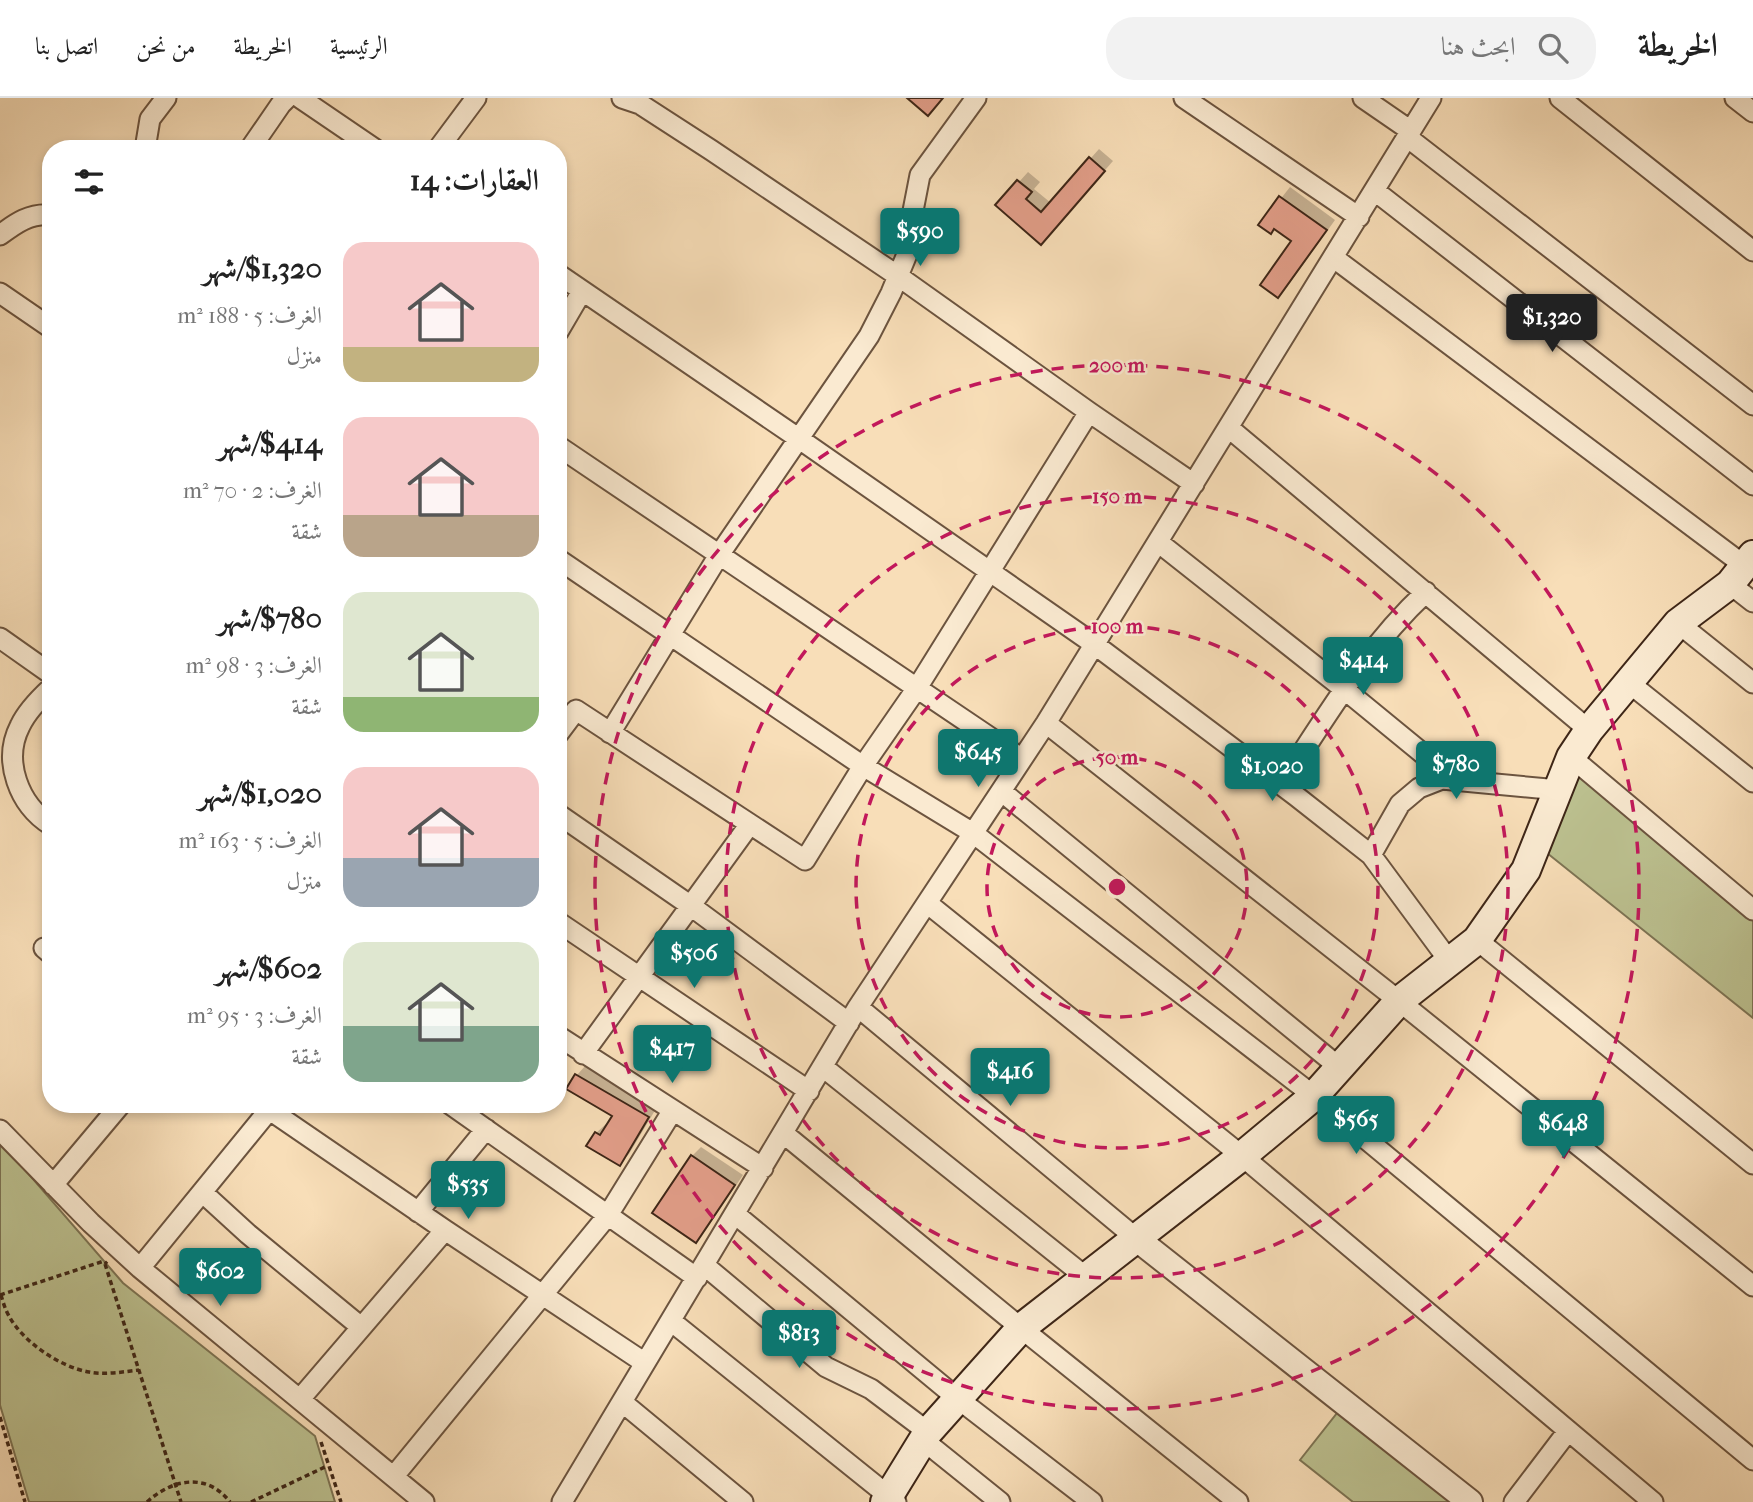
<!DOCTYPE html>
<html lang="ar">
<meta charset="utf-8">
<style>
:root{--surface:#fff;--page:#f2f2f2;--text:#222;--muted:#767676;--line:#e0e0e0;--accent:#0f766e}
body{margin:0;font-family:"IM FELL French Canon",Amiri,serif;background:var(--page);color:var(--text);direction:rtl;height:100vh;display:flex;flex-direction:column;font-size:26px;white-space:nowrap}
*{box-sizing:border-box;margin:0}
p{font-size:23px;color:var(--muted)}
.icon{flex:none;width:38px;height:38px;fill:none;stroke:currentColor;stroke-width:2;stroke-linecap:round;stroke-linejoin:round}
.map{position:relative;flex:1;overflow:hidden;direction:ltr}
.details{position:absolute;left:42px;top:42px;width:525px;height:973px;display:flex;flex-direction:column;background:var(--surface);border-radius:28px;box-shadow:0 4px 10px #0003;direction:rtl}
.details>*{flex:none}
.price{position:absolute;translate:-50% -60px;padding:0 16px;border-radius:7px;background:var(--accent);color:#fff;font-size:23px;line-height:46px;filter:drop-shadow(0 2px 4px #0008)}
.price::after{content:'';position:absolute;left:50%;top:42px;width:21px;height:16px;margin-left:-10px;background:inherit;clip-path:polygon(0 0,100% 0,50% 100%)}
.price.current{background:#222;color:#fff}
ul{padding:0;list-style:none}
li{display:flex;align-items:center;gap:21px;height:175px;padding:0 28px}
li span{display:grid;place-items:center;flex:none;width:196px;height:140px;border-radius:21px;color:#555}
li>.icon{margin-inline-start:auto}
span .icon{width:84px;height:84px;fill:#fffc;stroke-width:1}
li b{font-size:30px}
h2{display:flex;justify-content:space-between;align-items:center;height:84px;padding:0 28px;font-size:30px}
header{display:flex;align-items:center;gap:42px;box-sizing:border-box;height:98px;padding:0 35px;background:var(--surface);border-bottom:2px solid var(--line)}
header strong{font-size:33px}
nav{display:flex;gap:38px;margin-inline-start:auto;font-size:24px}
.search{width:490px;height:63px;background:var(--page);display:flex;align-items:center;gap:18px;box-sizing:border-box;padding:0 24px;border-radius:28px;color:var(--muted);font-size:26px}
.map>svg:first-child{display:block}
.green{fill:#bcc190;stroke:#7d7454;stroke-width:2}
.shadow{fill:#0003}
.building{fill:#e29e89;stroke:#3e2617;stroke-width:2}
.lines{fill:none;stroke-linecap:round;stroke-linejoin:round}
.minor-casing{stroke:#6c543f;stroke-width:23}
.tertiary-casing{stroke:#6c543f;stroke-width:28}
.secondary-casing{stroke:#3e2617;stroke-width:32}
.path{stroke:#3e2617;stroke-width:3.5;stroke-dasharray:5 3.5;stroke-linecap:butt}
.minor{stroke:#faead1;stroke-width:19}
.tertiary{stroke:#faead1;stroke-width:24}
.secondary{stroke:#faead1;stroke-width:28}
.ring{fill:none;stroke:#c2185b;stroke-width:3.5;stroke-dasharray:12 9}
.centre{fill:#c2185b;stroke:#faead1;stroke-width:3.5}
.ring-label{font-size:21px;text-anchor:middle;font-weight:bold;fill:#c2185b;stroke:#faead1;stroke-width:5;stroke-linejoin:round;paint-order:stroke}
</style>
<header>
<strong>الخريطة</strong>
<div class="search"><svg class="icon" aria-label="search" viewBox="0 0 24 24"><circle cx="10" cy="10" r="6"/><path d="M15 15l6 6"/></svg>ابحث هنا</div>
<nav><a>الرئيسية</a><a>الخريطة</a><a>من نحن</a><a>اتصل بنا</a></nav>
</header>
<div class="map">
<svg width="1753" height="1404" viewBox="0 0 1753 1404">
<rect width="100%" height="100%" fill="#f8deb8"/>
<filter id="stains"><feTurbulence type="fractalNoise" baseFrequency=".00286" numOctaves="4"/><feColorMatrix values="0 0 0 0 .2 0 0 0 0 .09 0 0 0 0 .02 0 0 0 .5 -.17"/></filter>
<radialGradient id="worn" r=".72"><stop offset=".6" stop-color="#630" stop-opacity="0"/><stop offset="1" stop-color="#630" stop-opacity=".3"/></radialGradient>
<!-- green -->
<path class="green" d="M1571,659L1753,812V920L1537,747Z
M0,1043L123,1185L315,1338L335,1404H29L0,1307Z
M1345,1305L1470,1404H1353L1300,1362Z"/>
<!-- shadow -->
<path class="shadow" d="M1099,51L1113,63L1050,135L998,107L1028,74L1040,84L1034,91L1051,105Z
M1290,89L1335,122L1287,189L1278,198L1293,143L1275,129L1261,126Z
M586,967L657,1009L629,1056L619,1066L596,1035L606,1026L608,1027L614,1018L569,990L577,977Z
M701,1049L743,1077L705,1133L695,1143L692,1058Z"/>
<!-- building -->
<path class="building" d="M907,0H943L928,18Z
M1089,59L1105,73L1041,147L995,107L1017,82L1032,94L1026,101L1041,114Z
M1279,98L1327,132L1278,200L1260,187L1291,143L1274,131L1271,136L1258,127Z
M575,976L649,1019L620,1068L586,1048L595,1034L600,1037L612,1018L566,991Z
M691,1057L735,1087L696,1145L652,1115Z"/>
<g class="lines">
<defs>
<path id="minor" d="M300,0L375,51
M622,0L640,6L711,52L898,178L1089,314L1194,386
M1184,0L1359,119
M1363,0L1411,33
M1560,0L1753,153
M1735,0L1753,14
M1407,39L1753,307
M145,51L150,21L166,0
M250,51L281,6L287,0
M438,51L476,0
M1375,93L1753,387
M0,137C16,125 30,115 51,117
M1334,160L1745,468
M558,176L798,340L1094,546L1296,698L1371,757L1450,864
M0,195L51,230
M558,234L582,193
M1229,330L1589,632
M558,348L1022,661
M1158,444L1344,591L1455,682
M558,461L863,668L973,735L1314,998L1753,1362
M1730,486L1753,504
M1678,525L1753,585
M0,540L51,576
M1628,584L1753,684
M51,590C39,601 27,613 20,628C2,663 19,707 51,727
M1046,625L1399,903L1753,1188
M610,635L719,457L869,238L891,195L910,149L912,118L920,77L976,0
M558,636L576,612L805,762L863,668L917,590L1089,314
M1571,659L1753,812
M1281,687C1326,619 1366,550 1426,494
M1001,693L1339,969
M558,716L691,808L849,925
M1371,757L1400,706L1419,690L1442,681L1559,692
M927,805L1242,1058L1653,1404
M558,824L809,993
M1477,842L1753,1066
M44,850L51,856
M858,909L1137,1141
M558,938L763,1070
M583,956L750,726
M823,969L1087,1180
M261,1006L445,1132L645,1265
M450,1006L697,1180
M0,1032L91,1125L140,1170L424,1404
M783,1035L1021,1230L1238,1404
M53,1087L121,1006
M202,1094L248,1136L361,1229
M418,1114L486,1031
M735,1116L957,1300L1092,1404
M704,1167L826,1269L871,1291L928,1334
M140,1170L274,1006
M671,1223L896,1404
M300,1301L445,1132
M622,1304L743,1404
M923,1342L1000,1404
M394,1378L608,1117L673,1012
M562,1404L858,909L1046,625L1431,0
M1514,1404L1568,1333"/>
<path id="tertiary" d="M1137,1141L1470,1404"/>
<path id="secondary" d="M885,1404L928,1334L1021,1230L1242,1058L1314,998L1399,903L1477,842L1526,772L1571,659L1589,632L1678,525L1730,486L1753,457"/>
</defs>
<!-- minor casing -->
<use href="#minor" class="minor-casing"/>
<!-- tertiary casing -->
<use href="#tertiary" class="tertiary-casing"/>
<!-- secondary casing -->
<use href="#secondary" class="secondary-casing"/>
<!-- path -->
<path class="path" d="M105,1166L181,1404
M0,1197L104,1163L107,1166
M1,1197C3,1204 5,1211 9,1218C23,1244 60,1269 89,1274C105,1277 122,1274 139,1272
M0,1319L25,1404
M321,1344L341,1404
M147,1404C172,1381 207,1374 230,1404
M251,1404L327,1368"/>
<!-- minor -->
<use href="#minor" class="minor"/>
<!-- tertiary -->
<use href="#tertiary" class="tertiary"/>
<!-- secondary -->
<use href="#secondary" class="secondary"/>
</g>
<!-- distance rings -->
<g class="ring">
<circle cx="1117" cy="789" r="130"/>
<circle cx="1117" cy="789" r="261"/>
<circle cx="1117" cy="789" r="391"/>
<circle cx="1117" cy="789" r="522"/>
</g>
<circle cx="1117" cy="789" r="10" class="centre"/>
<g class="ring-label">
<text x="1117" y="274">200 m</text>
<text x="1117" y="405">150 m</text>
<text x="1117" y="535">100 m</text>
<text x="1117" y="666">50 m</text>
</g>
<rect width="100%" height="100%" filter="url(#stains)"/>
<rect width="100%" height="100%" fill="url(#worn)"/>
</svg>
<b class="price" style="left:920px;top:170px">$590</b>
<b class="price current" style="left:1552px;top:256px">$1,320</b>
<b class="price" style="left:1363px;top:599px">$414</b>
<b class="price" style="left:978px;top:691px">$645</b>
<b class="price" style="left:1456px;top:703px">$780</b>
<b class="price" style="left:1272px;top:705px">$1,020</b>
<b class="price" style="left:694px;top:892px">$506</b>
<b class="price" style="left:672px;top:987px">$417</b>
<b class="price" style="left:1010px;top:1010px">$416</b>
<b class="price" style="left:1356px;top:1058px">$565</b>
<b class="price" style="left:1563px;top:1062px">$648</b>
<b class="price" style="left:468px;top:1123px">$535</b>
<b class="price" style="left:220px;top:1210px">$602</b>
<b class="price" style="left:799px;top:1272px">$813</b>
<section class="details">
<h2>العقارات: 14<svg class="icon" aria-label="filters" viewBox="0 0 24 24"><path d="M4 7h16M4 17h16"/><circle cx="9" cy="7" r="2"/><circle cx="15" cy="17" r="2"/></svg></h2>
<ul>
<li><span style="background:linear-gradient(#f6c9c9 75%,#c2b280 0)"><svg class="icon" aria-label="home" viewBox="0 0 24 24"><path d="M3 11l9-7 9 7M6 9v11h12V9"/></svg></span><div><b>$1,320/شهر</b><p>الغرف: 5 · 188 m²</p><p>منزل</p></div></li>
<li><span style="background:linear-gradient(#f6c9c9 70%,#b9a48a 0)"><svg class="icon" aria-label="home" viewBox="0 0 24 24"><path d="M3 11l9-7 9 7M6 9v11h12V9"/></svg></span><div><b>$414/شهر</b><p>الغرف: 2 · 70 m²</p><p>شقة</p></div></li>
<li><span style="background:linear-gradient(#dfe7d0 75%,#8fb573 0)"><svg class="icon" aria-label="home" viewBox="0 0 24 24"><path d="M3 11l9-7 9 7M6 9v11h12V9"/></svg></span><div><b>$780/شهر</b><p>الغرف: 3 · 98 m²</p><p>شقة</p></div></li>
<li><span style="background:linear-gradient(#f6c9c9 65%,#9aa5b1 0)"><svg class="icon" aria-label="home" viewBox="0 0 24 24"><path d="M3 11l9-7 9 7M6 9v11h12V9"/></svg></span><div><b>$1,020/شهر</b><p>الغرف: 5 · 163 m²</p><p>منزل</p></div></li>
<li><span style="background:linear-gradient(#dfe7d0 60%,#7fa58c 0)"><svg class="icon" aria-label="home" viewBox="0 0 24 24"><path d="M3 11l9-7 9 7M6 9v11h12V9"/></svg></span><div><b>$602/شهر</b><p>الغرف: 3 · 95 m²</p><p>شقة</p></div></li>
</ul>
</section>
</div>
